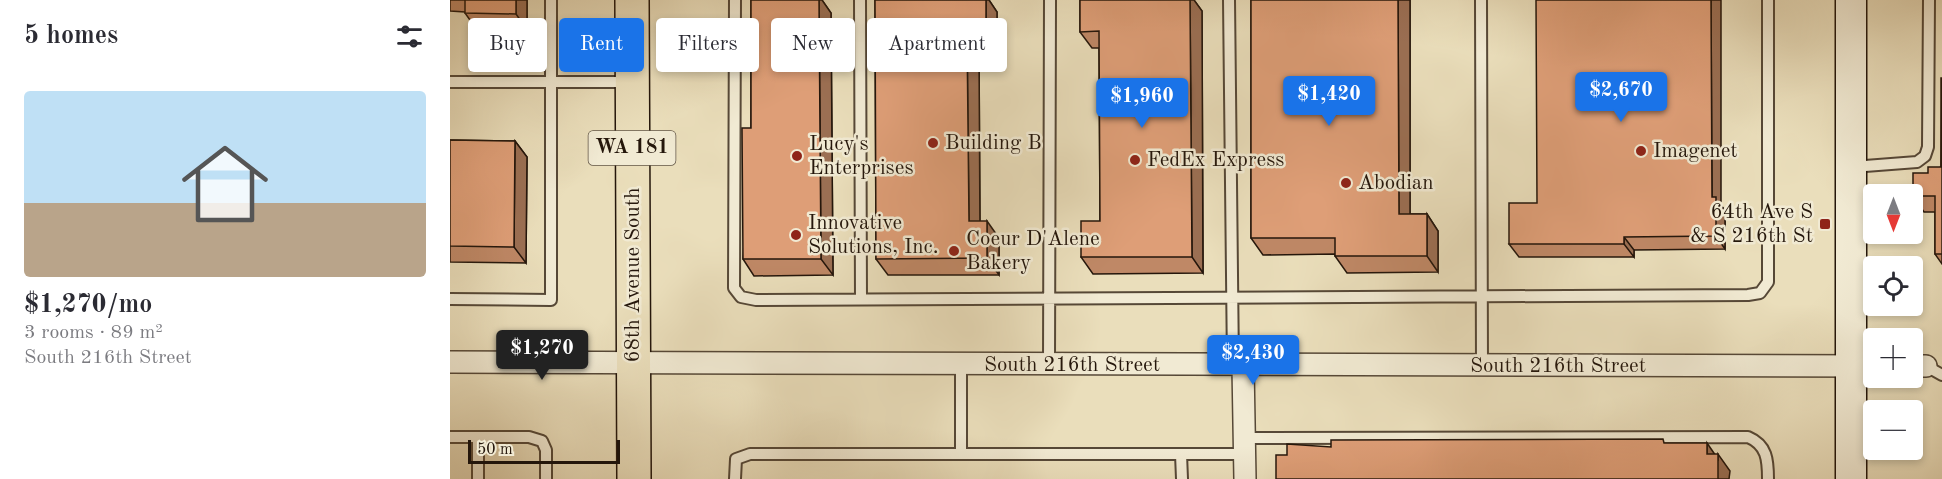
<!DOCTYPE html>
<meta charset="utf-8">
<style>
:root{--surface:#fff;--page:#f2f2f3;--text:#2b2b33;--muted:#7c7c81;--accent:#1a73e8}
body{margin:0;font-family:"Old Standard TT",serif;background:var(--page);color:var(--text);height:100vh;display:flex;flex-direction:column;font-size:22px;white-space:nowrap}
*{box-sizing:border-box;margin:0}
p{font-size:20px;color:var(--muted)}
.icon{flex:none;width:33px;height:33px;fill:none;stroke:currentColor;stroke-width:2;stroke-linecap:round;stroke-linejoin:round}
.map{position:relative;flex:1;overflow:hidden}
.details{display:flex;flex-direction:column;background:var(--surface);width:450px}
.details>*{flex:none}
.top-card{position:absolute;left:18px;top:18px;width:570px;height:54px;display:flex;gap:12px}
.needle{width:39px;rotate:180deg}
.buttons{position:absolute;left:1413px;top:184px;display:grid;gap:12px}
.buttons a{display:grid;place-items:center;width:60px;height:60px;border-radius:6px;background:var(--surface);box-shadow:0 3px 9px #0003;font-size:30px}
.scale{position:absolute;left:18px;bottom:15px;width:152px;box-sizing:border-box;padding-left:6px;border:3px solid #24160b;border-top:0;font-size:16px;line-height:21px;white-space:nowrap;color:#24160b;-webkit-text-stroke:4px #f1ead3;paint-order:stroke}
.price{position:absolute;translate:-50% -51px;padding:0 14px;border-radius:6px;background:var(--accent);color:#fff;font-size:20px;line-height:39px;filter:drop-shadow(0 2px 3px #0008)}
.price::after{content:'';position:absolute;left:50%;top:36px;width:18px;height:14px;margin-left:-9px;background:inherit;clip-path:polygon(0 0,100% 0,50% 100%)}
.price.current{background:#222;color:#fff}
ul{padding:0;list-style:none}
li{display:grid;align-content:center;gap:12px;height:318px;padding:0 24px}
li span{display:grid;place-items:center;height:186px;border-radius:6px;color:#555}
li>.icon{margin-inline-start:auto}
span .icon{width:108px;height:108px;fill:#fffc;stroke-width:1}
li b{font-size:26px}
h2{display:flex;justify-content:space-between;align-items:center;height:72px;padding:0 24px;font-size:26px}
.tag{padding:0 21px;border-radius:6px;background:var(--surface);box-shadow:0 3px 9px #0003;font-size:21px;line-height:54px}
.tag.current{background:var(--accent);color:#fff}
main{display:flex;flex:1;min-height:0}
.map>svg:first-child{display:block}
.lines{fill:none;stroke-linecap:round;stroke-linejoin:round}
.lane-casing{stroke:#564837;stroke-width:14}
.street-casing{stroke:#564837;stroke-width:24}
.secondary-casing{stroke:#24160b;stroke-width:33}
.primary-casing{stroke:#24160b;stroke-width:36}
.lane{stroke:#f1ead3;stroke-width:10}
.street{stroke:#f1ead3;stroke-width:21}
.secondary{stroke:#f1ead3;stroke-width:30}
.primary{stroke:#eadebb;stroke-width:33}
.wall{fill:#bf8866;stroke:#24160b;stroke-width:1.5}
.shaded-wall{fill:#9b6f53;stroke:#24160b;stroke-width:1.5}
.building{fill:#de9e77;stroke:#24160b;stroke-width:1.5}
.poi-dot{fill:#8f2418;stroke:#f1ead3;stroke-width:2}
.labels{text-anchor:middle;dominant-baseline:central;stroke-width:5;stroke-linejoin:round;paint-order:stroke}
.shield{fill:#f1ead3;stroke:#625647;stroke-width:1.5}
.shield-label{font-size:20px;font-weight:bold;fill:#24160b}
.poi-label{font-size:21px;fill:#24160b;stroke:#f1ead3;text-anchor:start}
.street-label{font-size:21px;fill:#24160b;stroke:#f1ead3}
</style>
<main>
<section class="details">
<h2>5 homes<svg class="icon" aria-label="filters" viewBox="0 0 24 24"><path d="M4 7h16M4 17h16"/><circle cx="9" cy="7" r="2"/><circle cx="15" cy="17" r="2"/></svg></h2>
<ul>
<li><span style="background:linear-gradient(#bfe0f5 60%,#b9a48a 0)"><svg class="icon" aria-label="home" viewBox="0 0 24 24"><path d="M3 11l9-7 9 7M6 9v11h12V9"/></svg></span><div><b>$1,270/mo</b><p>3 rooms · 89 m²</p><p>South 216th Street</p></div></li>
</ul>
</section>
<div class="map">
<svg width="1492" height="479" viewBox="0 0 1492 479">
<rect width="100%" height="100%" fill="#eadebb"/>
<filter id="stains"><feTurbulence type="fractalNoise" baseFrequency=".00333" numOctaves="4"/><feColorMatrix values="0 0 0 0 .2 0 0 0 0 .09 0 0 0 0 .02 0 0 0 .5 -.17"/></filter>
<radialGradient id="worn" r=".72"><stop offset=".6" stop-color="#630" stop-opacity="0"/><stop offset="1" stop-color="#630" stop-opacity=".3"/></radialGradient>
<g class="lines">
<defs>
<path id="lane" d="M285,0L284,288L291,297L306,300L1298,295L1310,293L1318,282V0
M410,0L411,299
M779,0L783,366
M1031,0L1032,366
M0,82H178
M1402,167L1467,162L1475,156L1478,147L1479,0
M0,299L101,300V0
M511,364V454
M599,365L600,0
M1476,366L1492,375
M0,437H79L92,441L96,450V479
M794,438L1298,437C1317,445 1318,460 1318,479
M731,454L732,479
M28,479V437
M285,479L286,459L300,454H794"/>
<path id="street" d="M0,362L1424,366
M793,366L795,479
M1462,366H1476"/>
<path id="secondary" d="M1401,0V479"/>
<path id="primary" d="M182,0L184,479"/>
</defs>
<!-- lane casing -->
<use href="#lane" class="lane-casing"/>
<!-- street casing -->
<use href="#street" class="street-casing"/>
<!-- secondary casing -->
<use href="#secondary" class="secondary-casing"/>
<!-- primary casing -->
<use href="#primary" class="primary-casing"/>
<!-- lane -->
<use href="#lane" class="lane"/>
<!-- street -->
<use href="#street" class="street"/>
<!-- secondary -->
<use href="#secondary" class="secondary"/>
<!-- primary -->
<use href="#primary" class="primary"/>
</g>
<!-- wall -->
<path class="wall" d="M0,0H77V30H27L15,13V12L0,11Z
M301,0H372L381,13L383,275L304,276L293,259L301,128Z
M425,0H539L547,12V48H529L530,221L549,238V275H438L426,259Z
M630,0H744L752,11L753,273L643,274L631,257L650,221L649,48H642L630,32Z
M801,0H960V214H977L988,231V272L897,273L885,256V254L813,255L801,238Z
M1492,78V264L1485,254V212H1474L1463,196L1478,173L1491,167Z
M0,140L65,141L77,157L76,263L0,262Z
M1271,205L1275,211V249L1184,250V257H1069L1059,244Z"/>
<!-- shaded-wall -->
<path class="shaded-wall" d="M66,0H77V30L66,14Z
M369,0H372L381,13L383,275L371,259Z
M536,0H539L547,12V48L536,32Z
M740,0H744L752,11L753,273L742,257Z
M948,0H960V231L949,214Z
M1261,0H1271V205L1275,211V249L1266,236L1262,197Z
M517,32L529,48L530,238L519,221Z
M65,141L77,157L76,263L64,247Z
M977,214L988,231V272L977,256Z
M537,221L549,238V275L537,258Z
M1174,237L1184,250V257L1174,244Z
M1257,443L1268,459V454L1280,471L1279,479H1268L1257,454Z"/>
<!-- building -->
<path class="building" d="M15,0H66V14L15,13Z
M301,0H369L371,259H293L292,128H301Z
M425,0H536V32H517L519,221H537V258L426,259Z
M630,0H740L742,257H631V221H650L649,31L630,32Z
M801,0H948L949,214H977V256H885V238H801Z
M1086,0H1261L1262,197H1266V236L1174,237V244H1059V203H1087Z
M1491,78H1492V254H1485V196H1463V173H1478V167H1491Z
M0,140L65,141L64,247L0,246Z
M1213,439L1214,443H1257V454H1268V479H826V455H837V444L881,447V440Z"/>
<!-- markers -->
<g class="poi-dot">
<circle cx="483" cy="143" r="6"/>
<circle cx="1191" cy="151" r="6"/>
<circle cx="347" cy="156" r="6"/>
<circle cx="685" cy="160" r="6"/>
<circle cx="896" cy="183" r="6"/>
<rect x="1369" y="218" width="12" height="12" rx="3"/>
<circle cx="346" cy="235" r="6"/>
<circle cx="504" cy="251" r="6"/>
</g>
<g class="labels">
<!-- shield labels -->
<rect class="shield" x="138.5" y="131" width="87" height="34" rx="4.5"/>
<g class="shield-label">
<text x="182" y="148">WA 181</text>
</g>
<!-- poi labels -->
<g class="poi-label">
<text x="495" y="143">Building B</text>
<text x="359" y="144">Lucy's<tspan x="359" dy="24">Enterprises</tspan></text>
<text x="1203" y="151">Imagenet</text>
<text x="697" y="160">FedEx Express</text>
<text x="908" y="183">Abodian</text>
<text x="1363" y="212" text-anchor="end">64th Ave S<tspan x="1363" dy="24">&amp; S 216th St</tspan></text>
<text x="358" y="223">Innovative<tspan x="358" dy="24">Solutions, Inc.</tspan></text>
<text x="516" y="239">Coeur D'Alene<tspan x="516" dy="24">Bakery</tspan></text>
</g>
<!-- street labels -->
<g class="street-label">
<text transform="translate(183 275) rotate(-90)">68th Avenue South</text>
<text x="622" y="365">South 216th Street</text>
<text x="1108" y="366">South 216th Street</text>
</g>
</g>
<rect width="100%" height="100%" filter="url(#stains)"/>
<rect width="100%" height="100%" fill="url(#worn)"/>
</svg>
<div class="buttons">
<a><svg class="needle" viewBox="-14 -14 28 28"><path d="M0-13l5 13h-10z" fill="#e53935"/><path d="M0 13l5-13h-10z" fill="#7c7c81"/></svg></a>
<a><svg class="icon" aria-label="locate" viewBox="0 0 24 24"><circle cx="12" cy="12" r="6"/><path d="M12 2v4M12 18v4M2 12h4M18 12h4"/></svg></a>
<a>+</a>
<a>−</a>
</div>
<div class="scale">50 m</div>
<b class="price" style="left:1171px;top:123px">$2,670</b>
<b class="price" style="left:879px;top:127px">$1,420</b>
<b class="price" style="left:692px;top:129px">$1,960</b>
<b class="price current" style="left:92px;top:381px">$1,270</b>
<b class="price" style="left:803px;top:386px">$2,430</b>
<div class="top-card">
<a class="tag">Buy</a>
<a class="tag current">Rent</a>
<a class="tag">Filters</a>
<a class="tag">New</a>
<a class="tag">Apartment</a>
</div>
</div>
</main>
